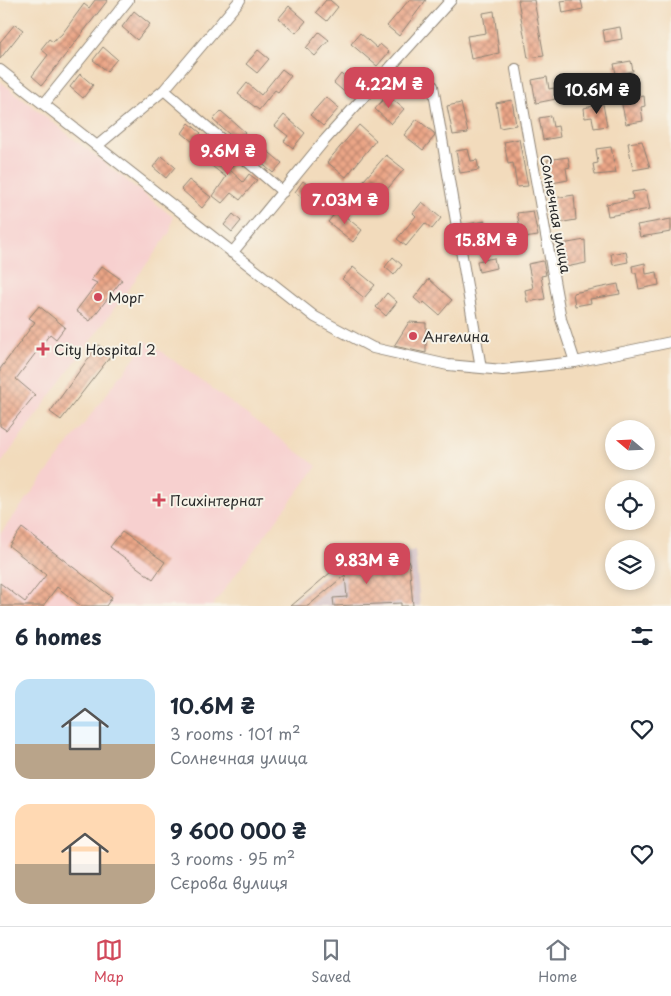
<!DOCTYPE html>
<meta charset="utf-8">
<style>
:root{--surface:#fff;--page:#f2f2f3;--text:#1f2937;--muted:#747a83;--line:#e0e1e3;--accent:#d1495b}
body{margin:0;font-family:"Playpen Sans",sans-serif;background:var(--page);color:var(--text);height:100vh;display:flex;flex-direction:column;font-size:19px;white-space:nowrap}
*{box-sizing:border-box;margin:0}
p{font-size:16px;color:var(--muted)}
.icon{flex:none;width:28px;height:28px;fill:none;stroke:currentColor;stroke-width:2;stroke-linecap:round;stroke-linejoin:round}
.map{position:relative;height:606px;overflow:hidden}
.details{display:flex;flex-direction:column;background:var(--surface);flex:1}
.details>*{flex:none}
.needle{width:32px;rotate:289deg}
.buttons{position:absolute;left:605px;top:420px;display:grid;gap:10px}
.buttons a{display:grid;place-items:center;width:50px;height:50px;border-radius:50%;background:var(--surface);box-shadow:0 2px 8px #0003;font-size:25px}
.price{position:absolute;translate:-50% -42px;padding:0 11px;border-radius:10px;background:var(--accent);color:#fff;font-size:16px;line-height:32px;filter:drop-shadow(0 1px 2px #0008)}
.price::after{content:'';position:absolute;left:50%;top:30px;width:15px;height:11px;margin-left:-8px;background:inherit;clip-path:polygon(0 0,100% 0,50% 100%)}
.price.on{background:#222;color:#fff}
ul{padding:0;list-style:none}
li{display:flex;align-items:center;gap:15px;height:125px;padding:0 15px}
li span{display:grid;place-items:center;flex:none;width:140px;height:100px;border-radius:15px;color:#555}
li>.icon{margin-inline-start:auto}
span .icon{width:60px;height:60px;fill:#fffc;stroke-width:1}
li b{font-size:21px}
h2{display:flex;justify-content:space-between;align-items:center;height:60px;padding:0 15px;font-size:21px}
.menu{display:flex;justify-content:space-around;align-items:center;height:70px;border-top:1px solid var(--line);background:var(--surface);font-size:14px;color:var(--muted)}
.menu a{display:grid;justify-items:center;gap:2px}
.menu .on{color:var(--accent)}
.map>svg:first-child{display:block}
.built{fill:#f7d0cf}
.industrial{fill:#d2bec5}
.building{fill:url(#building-cross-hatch)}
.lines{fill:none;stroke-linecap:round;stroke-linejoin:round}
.minor-casing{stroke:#8e8374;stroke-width:12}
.minor{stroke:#fff;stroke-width:10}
.poi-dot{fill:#d1495b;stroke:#f7f3e8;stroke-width:2}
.labels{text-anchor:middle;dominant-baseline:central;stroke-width:4;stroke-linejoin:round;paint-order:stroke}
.street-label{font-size:14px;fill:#2b2b2b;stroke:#f7f3e8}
.poi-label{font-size:14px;fill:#2b2b2b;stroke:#f7f3e8;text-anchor:start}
</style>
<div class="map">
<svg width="671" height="606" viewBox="0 0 671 606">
<defs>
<pattern id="building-cross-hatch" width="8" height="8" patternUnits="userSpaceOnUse" patternTransform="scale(1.25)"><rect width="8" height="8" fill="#eba687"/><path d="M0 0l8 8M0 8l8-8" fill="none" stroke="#bf876f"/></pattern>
</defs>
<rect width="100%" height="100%" fill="#f7f3e8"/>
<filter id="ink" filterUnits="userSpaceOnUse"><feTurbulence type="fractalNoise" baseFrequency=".02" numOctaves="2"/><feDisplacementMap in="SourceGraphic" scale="10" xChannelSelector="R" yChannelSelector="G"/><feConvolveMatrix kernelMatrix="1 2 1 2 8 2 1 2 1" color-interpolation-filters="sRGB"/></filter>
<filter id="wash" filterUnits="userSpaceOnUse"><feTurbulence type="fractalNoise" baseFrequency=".0096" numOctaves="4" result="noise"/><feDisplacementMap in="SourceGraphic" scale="20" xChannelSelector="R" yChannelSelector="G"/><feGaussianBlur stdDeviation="1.12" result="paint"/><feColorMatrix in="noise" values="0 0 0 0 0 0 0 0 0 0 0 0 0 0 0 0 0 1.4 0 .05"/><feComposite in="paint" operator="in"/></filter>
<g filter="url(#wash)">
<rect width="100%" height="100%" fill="#f2dbbc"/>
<!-- built -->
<path class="built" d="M0,81L173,217L170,232L0,465Z
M147,341L317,466L212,606H0V534Z"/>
<!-- industrial -->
<path class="industrial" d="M415,550L420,606H287L336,566Z"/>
<g id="blocks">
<!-- building -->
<path class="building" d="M95,0H108L42,85L32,76L48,55L41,49L49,39L53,42L62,34L84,4L89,8Z
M326,0H330L338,7L327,21L316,12Z
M409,0H426L399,36L387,26Z
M518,0H534L544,56L528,58Z
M568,0H581L583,9L563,13L561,1Z
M289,6L306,21L296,33L279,18Z
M134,11L150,24L137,40L122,27Z
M494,11L499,53L471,59L467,36L486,33L483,13Z
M15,24L23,30L0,59V42Z
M620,27L622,39L605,42L603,30Z
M319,32L329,40L315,56L306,48Z
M360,33L377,48L380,44L389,52L377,66L351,44Z
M103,47L117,59L107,71L93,60Z
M258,50L269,59L257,73L246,64Z
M631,61L633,71L616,74L614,64Z
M282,69L291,76L278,92L275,90L259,110L238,94L247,83L261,95Z
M80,74L93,85L83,98L70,87Z
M341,74L357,88L349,96L334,83Z
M547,77L549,89L554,88L556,99L536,103L532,80Z
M387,95L404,109L391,124L375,109Z
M644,96L645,106L641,107L643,121L626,124L621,100Z
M326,97L339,108L323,126L310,115Z
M512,100L516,125L500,128L496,103Z
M461,103L468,133L453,135L447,106Z
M603,104L607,126L594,128L592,117L585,118L584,108Z
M221,111L245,132L237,141L213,120Z
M284,115L305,133L293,148L284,141L288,136L275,126Z
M551,116L553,127L558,126L560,137L543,140L539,118Z
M417,119L434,133L435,136L423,150L404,135Z
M189,123L201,133L193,142L182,133Z
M359,125L376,140L346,177L327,162Z
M519,139L528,186L517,187L513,163L508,164L504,142Z
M642,141L650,167L633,170L628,143Z
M259,144L282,163L273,173L251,154Z
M215,146L236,161L229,169L243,182L249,174L257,180L240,200L231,193L222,203L213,196L226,177L204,160Z
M611,147L616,173L595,175L593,164L598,163L596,149Z
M468,149L471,161L477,160L479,170L460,173L456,151Z
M386,155L404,169L375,204L357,188Z
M162,156L175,167L166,178L153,167Z
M568,157L570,167L566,168L568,180L552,183L547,160Z
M189,180L211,197L202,208L181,189Z
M303,181L317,192L319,190L328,197L317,210L295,192Z
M646,190L650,209L608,216L606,204L633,199L632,192Z
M574,195L576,220L558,223L554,198Z
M422,202L441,218L432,229L425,223L406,246L397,239L416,216L413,213Z
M340,207L348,214L346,217L362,230L353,242L328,222Z
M533,211L538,236L517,239L515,228H520L517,213Z
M233,214L241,221L232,232L224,225Z
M671,219V232L640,237L637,225Z
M485,221L487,233L491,232L493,242L473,246L469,224Z
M585,240L586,263L566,267L562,244Z
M626,251L628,262L613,265L611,254Z
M393,257L402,265L394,275L385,267Z
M494,258L496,268L479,272L477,261Z
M543,261L546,275L541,276L545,299L527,302L525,290L533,288L528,264Z
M645,263L646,274L657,272L659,285L639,289L636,273H633L632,266Z
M102,266L122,280L90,321L76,311L97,283L91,280Z
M353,267L375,285L364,298L342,279Z
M429,279L452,300L439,315L424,302L422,305L414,298Z
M618,284L620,294L590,299L591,303L575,306L573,293Z
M387,293L397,302L386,316L376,307Z
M39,306L65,327L56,339L50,334L16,379L35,395L6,430L0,426V369L35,322L29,318Z
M409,322L426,323V353L394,346Z
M98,345L113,353L61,420L50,412Z
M22,528L112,597L106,606H81L57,587L43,606H0V583L25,602L46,575L9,546Z
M122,532L165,562L153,579L110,547Z
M409,561L413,606H401V603L334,606L333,598L347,597L345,575L308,606H291L337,567Z"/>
</g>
</g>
<g filter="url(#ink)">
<use href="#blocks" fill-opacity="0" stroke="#8e8374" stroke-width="1"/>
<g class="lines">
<defs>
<path id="minor" d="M516,69L561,319L575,362
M0,70L315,317L373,348L448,365L503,370L575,362L671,342
M433,86L481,368
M164,90L283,192
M44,104L128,0
M97,146L164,90L240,0
M232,253L324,141L451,0"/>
</defs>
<!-- minor casing -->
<use href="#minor" class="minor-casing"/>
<!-- minor -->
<use href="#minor" class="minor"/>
</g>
</g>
<!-- markers -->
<g class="poi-dot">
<circle cx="98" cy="297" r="5"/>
<circle cx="413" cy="336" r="5"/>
<path d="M40.5 341.5h5v5h5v5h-5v5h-5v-5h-5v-5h5z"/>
<path d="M156.5 492.5h5v5h5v5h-5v5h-5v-5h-5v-5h5z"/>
</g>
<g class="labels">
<!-- street labels -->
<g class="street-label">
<text transform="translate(556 214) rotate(80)">Солнечная улица</text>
</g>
<!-- poi labels -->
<g class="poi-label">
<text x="108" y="297">Морг</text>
<text x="423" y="336">Ангелина</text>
<text x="54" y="349">City Hospital 2</text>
<text x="170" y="500">Психінтернат</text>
</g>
</g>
</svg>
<div class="buttons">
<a><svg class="needle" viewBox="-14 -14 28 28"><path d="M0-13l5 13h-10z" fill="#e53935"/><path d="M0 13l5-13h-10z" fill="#747a83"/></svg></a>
<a><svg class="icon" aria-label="locate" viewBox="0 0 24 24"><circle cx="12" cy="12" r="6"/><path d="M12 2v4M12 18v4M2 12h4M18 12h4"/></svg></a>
<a><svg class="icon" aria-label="layers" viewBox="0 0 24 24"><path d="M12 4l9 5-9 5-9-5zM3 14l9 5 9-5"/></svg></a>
</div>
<b class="price" style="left:389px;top:109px">4.22M ₴</b>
<b class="price on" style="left:597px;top:115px">10.6M ₴</b>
<b class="price" style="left:228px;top:176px">9.6M ₴</b>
<b class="price" style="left:345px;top:225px">7.03M ₴</b>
<b class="price" style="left:486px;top:265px">15.8M ₴</b>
<b class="price" style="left:367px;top:585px">9.83M ₴</b>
</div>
<section class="details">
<h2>6 homes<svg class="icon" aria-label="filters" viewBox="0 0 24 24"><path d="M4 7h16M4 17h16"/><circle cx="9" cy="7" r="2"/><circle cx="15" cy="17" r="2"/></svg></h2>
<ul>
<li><span style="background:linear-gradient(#bfe0f5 65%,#b9a48a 0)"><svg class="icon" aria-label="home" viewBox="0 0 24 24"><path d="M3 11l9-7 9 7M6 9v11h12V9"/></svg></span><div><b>10.6M ₴</b><p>3 rooms · 101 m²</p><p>Солнечная улица</p></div><svg class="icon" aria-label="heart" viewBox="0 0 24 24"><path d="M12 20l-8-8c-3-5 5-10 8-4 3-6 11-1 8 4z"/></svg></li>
<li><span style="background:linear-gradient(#ffd9b3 60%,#b9a48a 0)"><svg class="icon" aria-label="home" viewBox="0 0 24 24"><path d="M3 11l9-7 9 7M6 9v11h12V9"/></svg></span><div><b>9 600 000 ₴</b><p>3 rooms · 95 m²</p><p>Сєрова вулиця</p></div><svg class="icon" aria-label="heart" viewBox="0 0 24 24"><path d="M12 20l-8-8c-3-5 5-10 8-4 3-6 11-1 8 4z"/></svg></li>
</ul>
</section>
<nav class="menu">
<a class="on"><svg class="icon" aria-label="map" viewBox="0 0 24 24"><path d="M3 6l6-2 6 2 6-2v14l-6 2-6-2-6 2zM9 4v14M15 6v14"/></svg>Map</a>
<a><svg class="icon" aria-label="saved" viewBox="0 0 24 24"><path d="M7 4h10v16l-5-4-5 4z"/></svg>Saved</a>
<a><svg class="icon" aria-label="home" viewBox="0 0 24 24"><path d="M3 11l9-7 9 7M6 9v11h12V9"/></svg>Home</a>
</nav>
